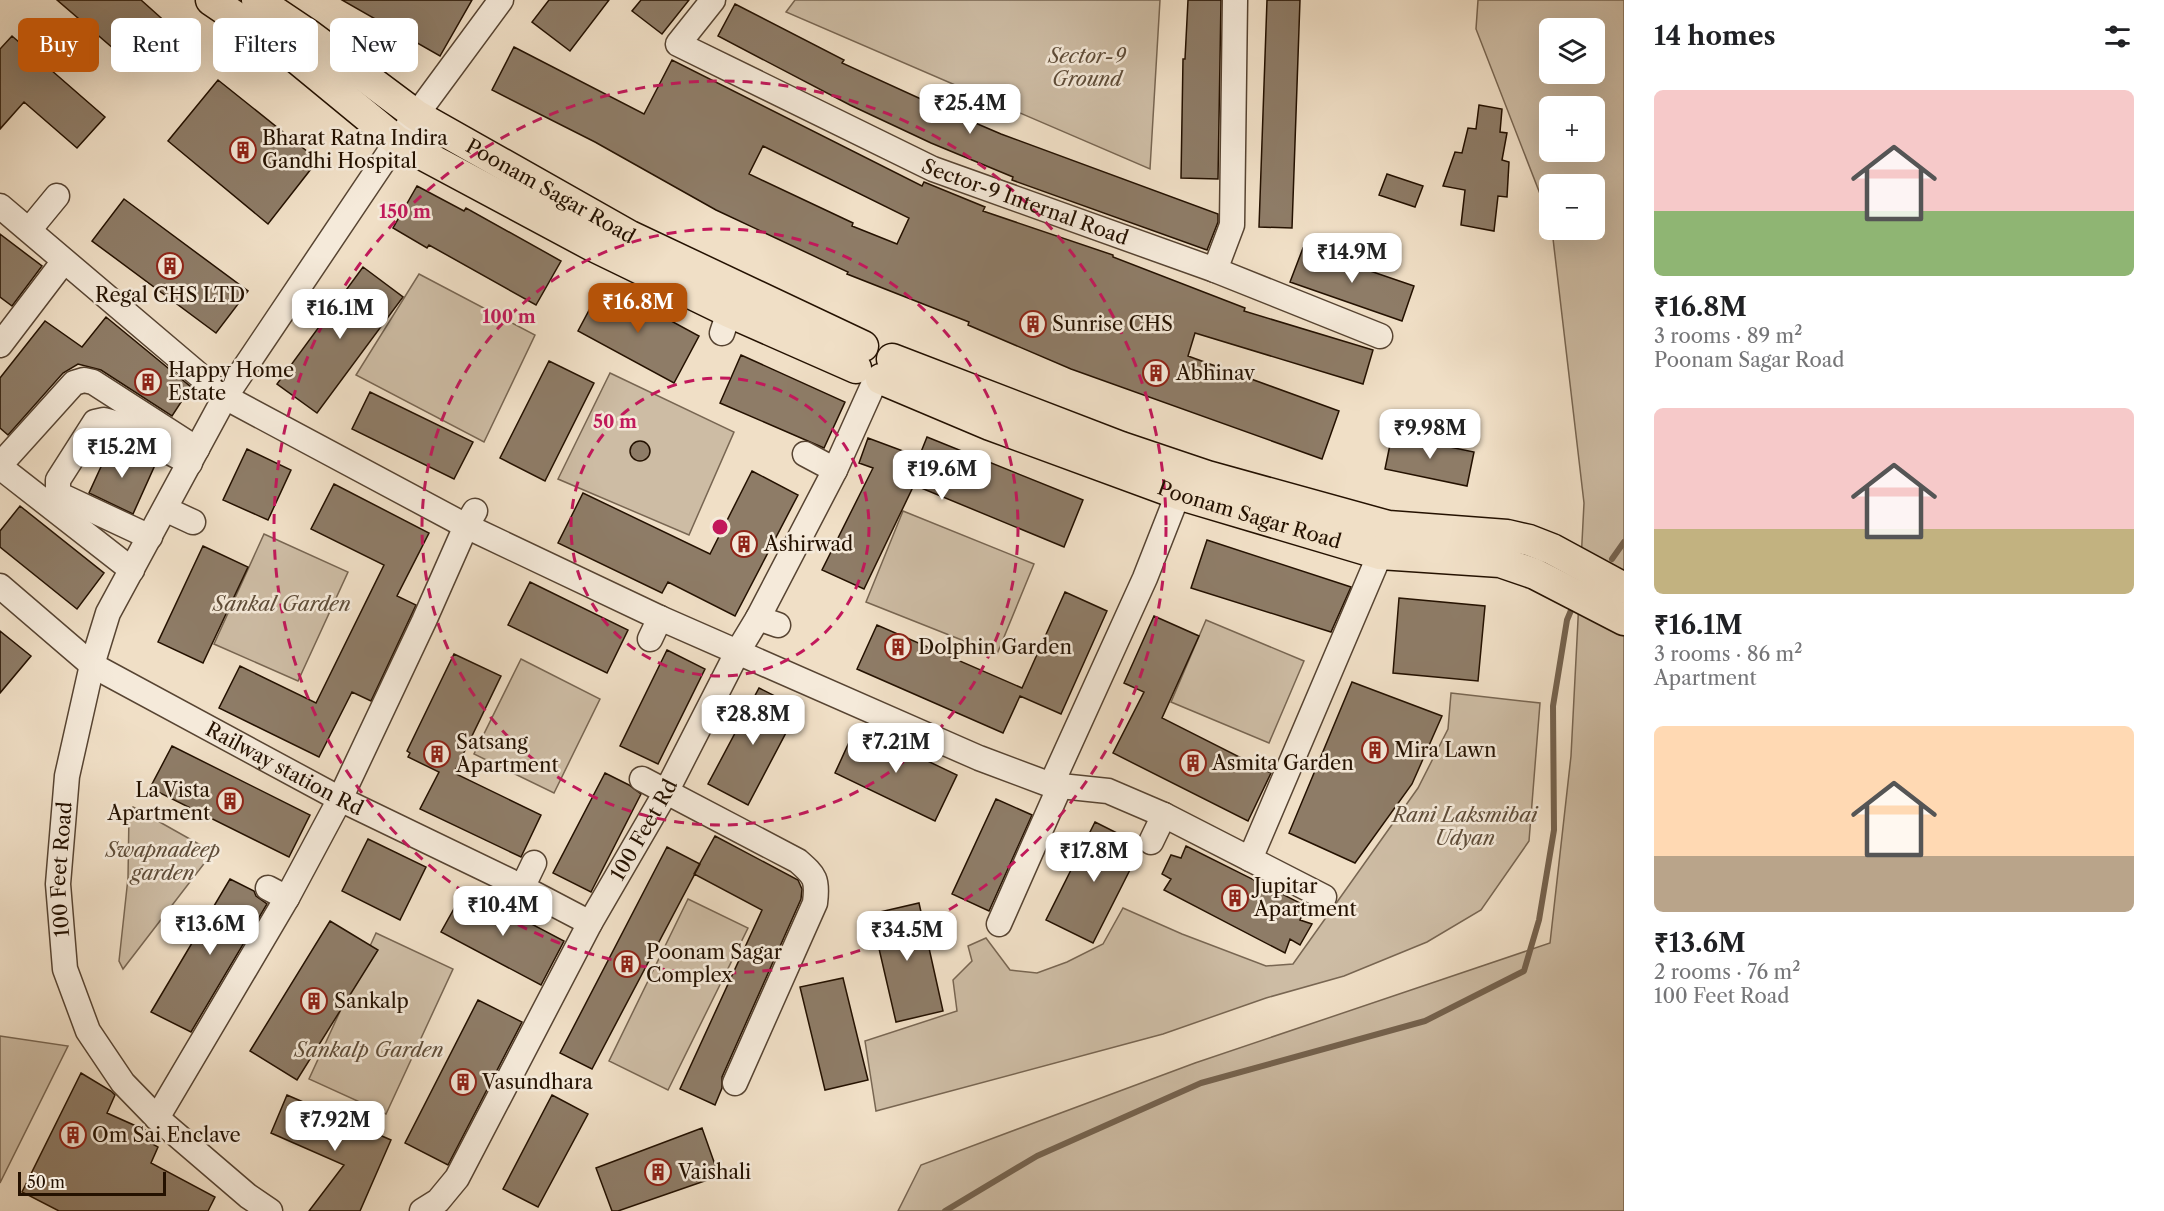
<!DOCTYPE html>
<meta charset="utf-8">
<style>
:root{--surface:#fff;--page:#f6f6f6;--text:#202124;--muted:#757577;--accent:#b45309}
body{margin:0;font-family:"Libre Caslon Text",serif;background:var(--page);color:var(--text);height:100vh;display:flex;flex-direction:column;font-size:22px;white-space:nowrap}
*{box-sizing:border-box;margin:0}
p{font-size:20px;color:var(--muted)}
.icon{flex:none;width:33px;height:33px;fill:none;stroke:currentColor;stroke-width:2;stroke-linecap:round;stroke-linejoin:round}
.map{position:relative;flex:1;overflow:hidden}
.sheet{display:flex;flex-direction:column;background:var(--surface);width:540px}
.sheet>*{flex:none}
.top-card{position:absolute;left:18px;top:18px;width:570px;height:54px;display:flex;gap:12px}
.fabs{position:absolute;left:1539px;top:18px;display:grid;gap:12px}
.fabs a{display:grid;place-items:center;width:66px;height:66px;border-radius:9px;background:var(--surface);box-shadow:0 6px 24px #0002;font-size:30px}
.scale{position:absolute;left:18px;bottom:15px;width:148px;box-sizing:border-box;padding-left:6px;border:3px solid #241100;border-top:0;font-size:16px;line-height:21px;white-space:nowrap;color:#241100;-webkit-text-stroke:4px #f5eada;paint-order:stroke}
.price{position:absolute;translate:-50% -51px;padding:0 14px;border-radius:12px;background:#fff;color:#222;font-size:20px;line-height:39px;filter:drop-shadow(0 2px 3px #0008)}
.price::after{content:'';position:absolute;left:50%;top:36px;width:18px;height:14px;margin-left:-9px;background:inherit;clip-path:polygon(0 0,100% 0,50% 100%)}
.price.active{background:var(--accent);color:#fff}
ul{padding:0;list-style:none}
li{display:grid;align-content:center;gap:12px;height:318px;padding:0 30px}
li span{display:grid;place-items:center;height:186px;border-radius:9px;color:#555}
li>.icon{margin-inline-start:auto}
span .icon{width:108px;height:108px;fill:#fffc;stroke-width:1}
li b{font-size:26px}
h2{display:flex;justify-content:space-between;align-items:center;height:72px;padding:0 30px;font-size:26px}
.chip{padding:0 21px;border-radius:9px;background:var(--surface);box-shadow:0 6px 24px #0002;font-size:21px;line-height:54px}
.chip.active{background:var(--accent);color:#fff}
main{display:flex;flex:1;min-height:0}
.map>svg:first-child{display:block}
.green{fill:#cdbca4;stroke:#786652;stroke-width:1.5;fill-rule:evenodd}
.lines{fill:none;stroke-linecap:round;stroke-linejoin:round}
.stream{stroke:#75634f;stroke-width:6}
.building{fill:#8e7c67;stroke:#241100;stroke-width:1.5;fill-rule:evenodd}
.minor-casing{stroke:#574432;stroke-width:27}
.major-casing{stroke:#241100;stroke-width:33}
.minor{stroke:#f5eada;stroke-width:24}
.major{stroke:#f0dfc6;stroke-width:30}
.ring{fill:none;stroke:#c2185b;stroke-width:3;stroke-dasharray:10 8}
.labels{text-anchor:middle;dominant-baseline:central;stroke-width:5;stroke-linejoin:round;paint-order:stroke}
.park-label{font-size:20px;font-style:italic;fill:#5f4d39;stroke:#f5eada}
.poi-label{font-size:20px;fill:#241100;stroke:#f5eada;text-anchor:start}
.street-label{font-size:20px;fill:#241100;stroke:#f5eada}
.centre{fill:#c2185b;stroke:#f5eada;stroke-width:3}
.ring-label{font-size:18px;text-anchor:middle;font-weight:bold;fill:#c2185b;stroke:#f5eada;stroke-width:5;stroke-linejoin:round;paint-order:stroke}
</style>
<main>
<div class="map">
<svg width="1624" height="1211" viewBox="0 0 1624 1211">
<rect width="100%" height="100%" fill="#f0dfc6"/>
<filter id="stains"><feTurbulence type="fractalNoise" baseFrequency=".00333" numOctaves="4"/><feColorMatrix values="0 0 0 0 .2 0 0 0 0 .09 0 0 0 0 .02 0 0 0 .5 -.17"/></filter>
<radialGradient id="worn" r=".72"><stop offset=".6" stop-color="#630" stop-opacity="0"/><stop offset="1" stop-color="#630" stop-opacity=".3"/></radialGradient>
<!-- green -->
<path class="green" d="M795,0H1160L1150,169L786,12Z
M1478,0H1624V1211H898L921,1165L1195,1063L1550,943L1571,756L1584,503L1552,230H1594V184H1550L1549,217L1476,29ZM1550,28H1594V74H1550ZM1550,106H1594V152H1550Z
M419,274L535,335L484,442L356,375Z
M610,373L734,432L689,535L558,479Z
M903,511L1034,564L997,654L866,602Z
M264,534L348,572L298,681L214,644Z
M1206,620L1304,661L1269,743L1171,702Z
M521,659L600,699L554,793L474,754Z
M1451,693L1540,703L1529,841L1481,910L1427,942L1344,976L1266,998L1163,1034L876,1111L865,1041L957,1011L953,980L972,961L968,946L986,938L1010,970L1037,973L1067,962L1103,944L1123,908L1182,934L1266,966L1293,964L1418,788L1448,729Z
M133,807L213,852L123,969L119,961L128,878L129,813Z
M688,899L748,928L668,1090L609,1061Z
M376,933L453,969L386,1114L309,1079Z
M0,1036L68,1046L0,1183Z"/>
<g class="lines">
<!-- stream -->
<path class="stream" d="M1612,559L1624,542
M945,1211L1037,1156L1201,1083L1425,1021L1524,971L1539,920L1554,830L1553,706L1567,620L1572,608"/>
</g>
<!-- building -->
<path class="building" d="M57,0H141L169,25L136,68Z
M342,0H472L440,56Z
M549,0H609L570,51L532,22Z
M641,0H689L662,34L632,11Z
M1188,0H1221L1218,179L1181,178L1183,59H1185Z
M1267,0H1300L1292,228L1259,227Z
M735,4L844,60L842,63L945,110L1001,134L1218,214V222L1207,250L1012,180L1013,177L931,143L850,105L718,36Z
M12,36L105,117L77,148L24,102L0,129V49Z
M514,47L644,114L672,60L922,186L924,182L985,207L983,211L1113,255V257L1245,308L1244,311L1373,350L1363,384L1195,333L1188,356L1339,411L1322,459L1071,369L968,325L969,322L847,274L848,272L716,210L595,142L492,90ZM763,146L909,218L897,244L852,226L853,223L749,174Z
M218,80L318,160L268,224L168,141Z
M1479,105L1502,109L1500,132L1507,133L1502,160L1509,162L1507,197L1498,196L1494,231L1461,225L1465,190L1443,186L1455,152L1462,153L1468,128L1476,129Z
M1387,174L1423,186L1415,207L1379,195Z
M417,186L464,211L466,208L561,261L536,305L429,245L427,248L393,228Z
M124,199L248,291L216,333L92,241Z
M0,234L42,266L12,306L0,297Z
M1303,248L1414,286L1402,321L1290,282Z
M363,267L403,297L317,413L277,384Z
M603,284L699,336L674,383L578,331Z
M106,317L191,387L172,416L101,370L78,364L63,373L8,435L0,428V378L45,321L82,347Z
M741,355L845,402L824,448L720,403Z
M549,361L594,383L545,481L500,458Z
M370,392L473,442L454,479L352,429Z
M1392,435L1474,452L1467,486L1385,469Z
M927,437L1083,500L1064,547L914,485L864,589L822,570L873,468L859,463L868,438L919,457Z
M630 451a10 10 0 1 1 20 0a10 10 0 1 1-20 0Z
M111,445L155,465L133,514L89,493Z
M247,449L291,470L268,520L223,500Z
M752,471L798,495L735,616L668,582L662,593L558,543L583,493L710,554Z
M334,484L429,533L397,596L416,605L371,701L352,692L319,757L219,708L240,666L316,703L384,565L311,529Z
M20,506L104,573L77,609L0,547V531Z
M1207,540L1351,587L1331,632L1191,588Z
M203,546L248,567L203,663L158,642Z
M530,582L628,630L607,673L508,625Z
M1065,592L1107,611L1061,714L1020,696L1003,733L857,669L877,625L1022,688Z
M1399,598L1485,606L1478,681L1393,673Z
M1154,616L1199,636L1162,718L1271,773L1248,821L1113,753L1144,692L1124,683Z
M0,631L31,656L0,693Z
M667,650L705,669L658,764L620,746Z
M454,654L501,676L454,773L541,815L521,857L420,809L439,772L408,757L410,753L407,751Z
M1352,682L1442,716L1412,784L1355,863L1289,833Z
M759,688L799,708L748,805L708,784Z
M856,727L957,775L935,821L835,773Z
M172,746L310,815L289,857L150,788Z
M605,773L629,785L641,794L591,892L553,873Z
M996,799L1032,815L989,911L952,894Z
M1095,822L1137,843L1140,850L1093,943L1046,920Z
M715,836L798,880L802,889L801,899L722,1077V1088L715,1105L680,1089L762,910L694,874Z
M368,839L426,867L400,920L342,891Z
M1186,846L1306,906L1300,920L1312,924L1300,945L1290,939L1285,953L1164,890L1171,879L1162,874L1171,855L1181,858Z
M667,847L700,864L592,1069L560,1053Z
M230,879L254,891L256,896L267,904L191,1032L151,1012Z
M465,889L564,941L541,985L441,932Z
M919,903L943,1011L896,1022L871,914Z
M330,921L378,950L297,1080L250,1051Z
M843,978L868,1080L825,1090L800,987Z
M478,1000L522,1022L448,1165L405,1143Z
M81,1073L111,1091L115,1095L107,1113L145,1130L142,1138L158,1147L151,1163L215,1197L208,1211H59L22,1192Z
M287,1095L391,1140L360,1211H309L344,1165L271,1133Z
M552,1095L588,1114L538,1207L503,1189Z
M702,1128L719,1176L618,1211H612L596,1168Z"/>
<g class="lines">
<defs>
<g id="minor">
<path id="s1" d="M713,0L678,44L933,169L1215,270"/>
<path d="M1235,0L1232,225L1215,270L1380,336"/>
<path d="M0,206L225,397L466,526L660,618L979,758L1051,785L1108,791L1164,815L1324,897"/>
<path d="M29,230L57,196"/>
<path d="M722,333L729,312"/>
<path d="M0,345L64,261"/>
<path d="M805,454L835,470"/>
<path d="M0,465L74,383L84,380L93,382L197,449"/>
<path d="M0,467L132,570"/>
<path d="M165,509L193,522"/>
<path d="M150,537L62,496L58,491V480L95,422L104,420L115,423L190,463"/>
<path id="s2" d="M0,586L92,665L340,799L510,881L590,923"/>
<path d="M758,618L778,625"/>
<path d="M650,639L660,618"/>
<path d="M642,779L798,861C815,876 818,879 815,903L735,1083"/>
<path d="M1051,785L1145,578L1178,494"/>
<path d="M1151,842L1164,815"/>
<path d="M1250,859L1380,554L1385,537"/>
<path d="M268,888L287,898"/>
<path d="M522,888L534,863"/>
<path d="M999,924L1060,786"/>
<path d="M157,1118L287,898L340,799L424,621L466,526L475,511"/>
<path id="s3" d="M270,1211L248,1196L157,1118L123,1083L88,1031L65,969L58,884L67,776L92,665L108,613L225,397L397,141L501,0"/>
<path id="s4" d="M422,1211L438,1201L457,1178L590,923L666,792L738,651L758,618L835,470L875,381"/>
</g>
<g id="major">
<path d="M211,0L295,57L397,141L591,245L729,312L856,368"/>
<path id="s5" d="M257,0L309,35L416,115L630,236L863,346"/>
<path d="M892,359L1121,447L1207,476L1388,526L1507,535L1529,540L1552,549L1624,588"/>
<path id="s6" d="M881,379L990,425L1178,494L1380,554L1500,562L1535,574L1624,620"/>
</g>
</defs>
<!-- minor casing -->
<use href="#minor" class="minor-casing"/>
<!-- major casing -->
<use href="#major" class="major-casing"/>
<!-- minor -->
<use href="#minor" class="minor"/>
<!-- major -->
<use href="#major" class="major"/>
</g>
<!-- distance rings -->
<g class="ring">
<circle cx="720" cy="527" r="149"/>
<circle cx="720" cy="527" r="298"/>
<circle cx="720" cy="527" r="446"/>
</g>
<!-- icons -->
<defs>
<symbol id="building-ring" viewBox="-11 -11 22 22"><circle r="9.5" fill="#f5eada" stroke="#8f2418" stroke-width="1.5"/><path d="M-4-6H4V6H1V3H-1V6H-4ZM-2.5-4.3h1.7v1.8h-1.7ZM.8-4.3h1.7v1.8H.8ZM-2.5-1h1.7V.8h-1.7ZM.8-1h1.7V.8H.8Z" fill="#8f2418"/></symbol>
</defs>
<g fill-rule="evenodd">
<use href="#building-ring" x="228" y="135" width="30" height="30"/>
<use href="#building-ring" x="155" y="251" width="30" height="30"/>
<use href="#building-ring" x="1018" y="309" width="30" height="30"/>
<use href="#building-ring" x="1141" y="358" width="30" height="30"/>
<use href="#building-ring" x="133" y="367" width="30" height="30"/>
<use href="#building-ring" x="729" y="529" width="30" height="30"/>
<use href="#building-ring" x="883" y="632" width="30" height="30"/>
<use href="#building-ring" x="1360" y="735" width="30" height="30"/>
<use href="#building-ring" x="422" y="739" width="30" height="30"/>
<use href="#building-ring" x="1178" y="748" width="30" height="30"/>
<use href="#building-ring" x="215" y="786" width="30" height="30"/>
<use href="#building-ring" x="1220" y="883" width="30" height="30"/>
<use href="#building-ring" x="612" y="949" width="30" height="30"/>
<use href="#building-ring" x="299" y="986" width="30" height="30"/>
<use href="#building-ring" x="448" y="1067" width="30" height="30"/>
<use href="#building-ring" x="58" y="1120" width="30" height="30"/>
<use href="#building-ring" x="643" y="1157" width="30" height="30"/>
</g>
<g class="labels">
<!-- park labels -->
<g class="park-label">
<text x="1087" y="56">Sector-9<tspan x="1087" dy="23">Ground</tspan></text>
<text x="282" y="604">Sankal Garden</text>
<text x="1465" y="815">Rani Laksmibai<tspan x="1465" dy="23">Udyan</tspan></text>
<text x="163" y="850">Swapnadeep<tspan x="163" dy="23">garden</tspan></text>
<text x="369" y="1050">Sankalp Garden</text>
</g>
<!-- poi labels -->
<g class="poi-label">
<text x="262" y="138">Bharat Ratna Indira<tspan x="262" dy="23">Gandhi Hospital</tspan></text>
<text x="170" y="295" text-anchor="middle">Regal CHS LTD</text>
<text x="1052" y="324">Sunrise CHS</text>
<text x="168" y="370">Happy Home<tspan x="168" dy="23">Estate</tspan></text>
<text x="1176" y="373">Abhinav</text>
<text x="764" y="544">Ashirwad</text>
<text x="918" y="647">Dolphin Garden</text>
<text x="456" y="742">Satsang<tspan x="456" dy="23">Apartment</tspan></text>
<text x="1394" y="750">Mira Lawn</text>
<text x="1212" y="763">Asmita Garden</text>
<text x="210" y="790" text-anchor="end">La Vista<tspan x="210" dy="23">Apartment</tspan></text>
<text x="1254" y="886">Jupitar<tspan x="1254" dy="23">Apartment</tspan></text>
<text x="646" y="952">Poonam Sagar<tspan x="646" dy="23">Complex</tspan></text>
<text x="334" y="1001">Sankalp</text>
<text x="482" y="1082">Vasundhara</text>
<text x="92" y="1135">Om Sai Enclave</text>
<text x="678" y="1172">Vaishali</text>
</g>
<!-- street labels -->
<g class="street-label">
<text stroke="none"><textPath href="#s5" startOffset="351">Poonam Sagar Road</textPath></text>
<text stroke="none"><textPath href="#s1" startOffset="438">Sector-9 Internal Road</textPath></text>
<text stroke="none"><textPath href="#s6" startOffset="393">Poonam Sagar Road</textPath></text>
<text stroke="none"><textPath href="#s2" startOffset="340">Railway station Rd</textPath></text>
<text stroke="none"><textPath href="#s4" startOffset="444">100 Feet Rd</textPath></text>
<text stroke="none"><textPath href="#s3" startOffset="424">100 Feet Road</textPath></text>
</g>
</g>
<circle cx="720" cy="527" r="9" class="centre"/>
<g class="ring-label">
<text x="405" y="218">150 m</text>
<text x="509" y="323">100 m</text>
<text x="615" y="428">50 m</text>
</g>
<rect width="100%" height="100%" filter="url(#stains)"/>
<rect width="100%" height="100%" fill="url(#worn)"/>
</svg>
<div class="fabs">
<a><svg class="icon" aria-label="layers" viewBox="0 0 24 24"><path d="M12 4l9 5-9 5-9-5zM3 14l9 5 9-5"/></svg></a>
<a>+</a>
<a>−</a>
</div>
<div class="scale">50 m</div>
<b class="price" style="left:970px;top:135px">₹25.4M</b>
<b class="price" style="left:1352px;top:284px">₹14.9M</b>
<b class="price active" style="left:638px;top:334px">₹16.8M</b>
<b class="price" style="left:340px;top:340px">₹16.1M</b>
<b class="price" style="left:1430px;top:460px">₹9.98M</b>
<b class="price" style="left:122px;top:479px">₹15.2M</b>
<b class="price" style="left:942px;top:501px">₹19.6M</b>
<b class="price" style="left:753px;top:746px">₹28.8M</b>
<b class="price" style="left:896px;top:774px">₹7.21M</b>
<b class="price" style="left:1094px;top:883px">₹17.8M</b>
<b class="price" style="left:503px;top:937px">₹10.4M</b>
<b class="price" style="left:210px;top:956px">₹13.6M</b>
<b class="price" style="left:907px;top:962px">₹34.5M</b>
<b class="price" style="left:335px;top:1152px">₹7.92M</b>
<div class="top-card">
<a class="chip active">Buy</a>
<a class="chip">Rent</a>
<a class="chip">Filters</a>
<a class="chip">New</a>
</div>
</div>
<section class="sheet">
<h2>14 homes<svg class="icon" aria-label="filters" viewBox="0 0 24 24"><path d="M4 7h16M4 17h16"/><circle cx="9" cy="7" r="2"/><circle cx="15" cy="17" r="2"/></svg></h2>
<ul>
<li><span style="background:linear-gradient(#f6c9c9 65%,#8fb573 0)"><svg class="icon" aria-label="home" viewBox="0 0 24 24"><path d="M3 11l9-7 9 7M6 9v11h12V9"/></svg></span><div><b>₹16.8M</b><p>3 rooms · 89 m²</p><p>Poonam Sagar Road</p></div></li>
<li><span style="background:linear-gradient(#f6c9c9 65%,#c2b280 0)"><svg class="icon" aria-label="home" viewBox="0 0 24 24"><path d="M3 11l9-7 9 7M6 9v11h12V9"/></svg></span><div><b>₹16.1M</b><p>3 rooms · 86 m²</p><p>Apartment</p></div></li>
<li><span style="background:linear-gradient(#ffd9b3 70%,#b9a48a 0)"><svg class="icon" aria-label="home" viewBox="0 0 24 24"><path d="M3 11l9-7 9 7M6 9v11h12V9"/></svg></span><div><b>₹13.6M</b><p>2 rooms · 76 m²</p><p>100 Feet Road</p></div></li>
</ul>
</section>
</main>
